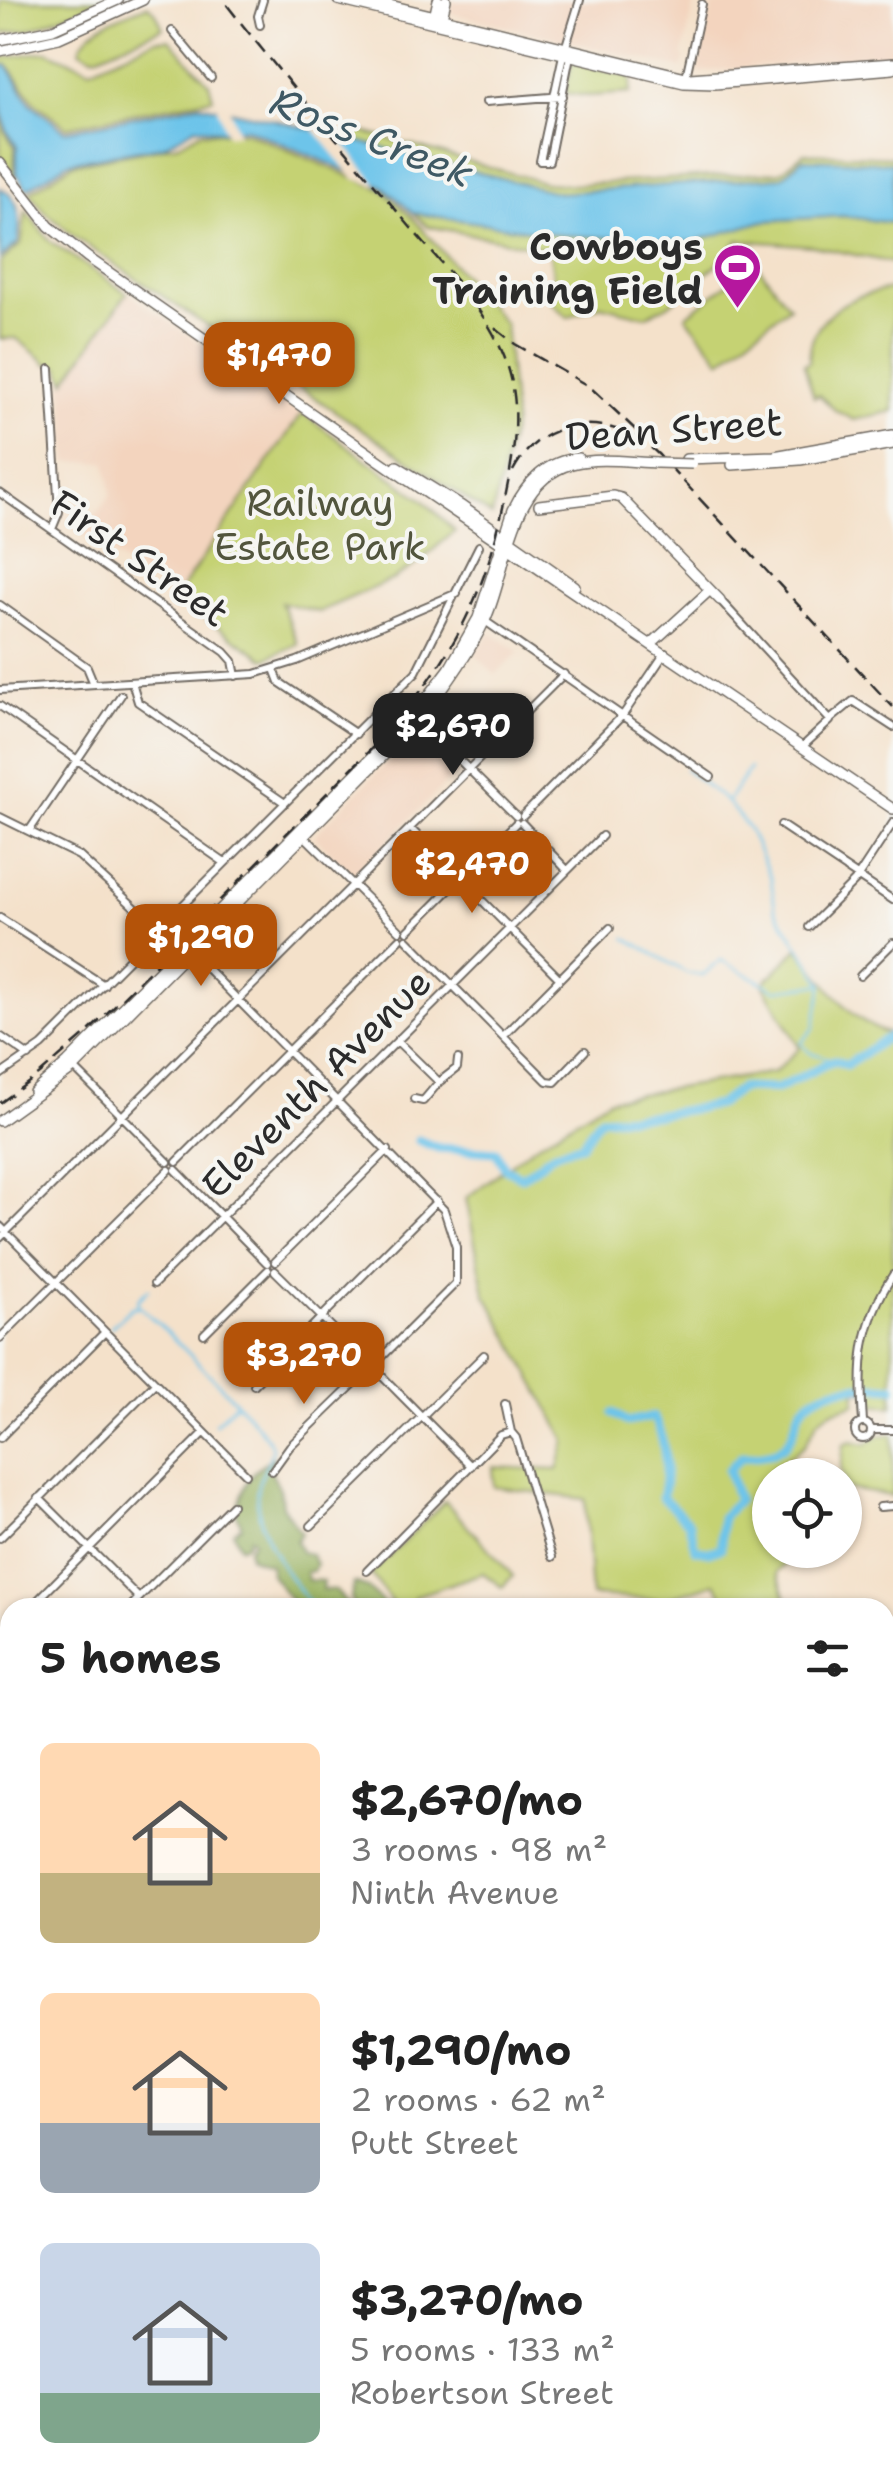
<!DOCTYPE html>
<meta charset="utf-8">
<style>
:root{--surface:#fff;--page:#f2f2f2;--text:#222;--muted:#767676;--accent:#b45309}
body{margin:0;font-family:"Shantell Sans",sans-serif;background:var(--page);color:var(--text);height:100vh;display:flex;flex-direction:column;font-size:38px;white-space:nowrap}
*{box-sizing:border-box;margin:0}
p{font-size:32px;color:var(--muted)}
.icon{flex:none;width:55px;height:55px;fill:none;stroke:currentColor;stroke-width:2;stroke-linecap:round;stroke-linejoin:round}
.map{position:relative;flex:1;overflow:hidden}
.drawer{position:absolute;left:0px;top:1598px;width:895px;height:892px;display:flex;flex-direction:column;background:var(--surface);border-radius:30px 30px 0 0;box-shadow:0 2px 8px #0004}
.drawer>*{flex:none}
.fabs{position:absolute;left:752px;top:1458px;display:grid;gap:20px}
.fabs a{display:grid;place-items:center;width:110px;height:110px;border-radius:50%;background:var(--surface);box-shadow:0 2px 8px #0004;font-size:50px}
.price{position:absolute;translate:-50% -85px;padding:0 22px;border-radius:20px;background:var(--accent);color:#fff;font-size:32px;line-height:65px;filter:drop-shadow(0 2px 5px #0008)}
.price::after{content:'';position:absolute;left:50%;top:60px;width:30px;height:22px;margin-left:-15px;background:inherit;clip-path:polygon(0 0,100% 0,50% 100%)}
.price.current{background:#222;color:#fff}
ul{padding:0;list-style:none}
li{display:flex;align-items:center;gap:30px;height:250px;padding:0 40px}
li span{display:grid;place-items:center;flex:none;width:280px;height:200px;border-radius:15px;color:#555}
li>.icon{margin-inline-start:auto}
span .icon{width:120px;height:120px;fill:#fffc;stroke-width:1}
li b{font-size:42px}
h2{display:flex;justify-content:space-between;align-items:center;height:120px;padding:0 40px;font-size:42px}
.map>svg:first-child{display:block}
.built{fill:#f3d4be}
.green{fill:#c5d273;stroke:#787e4f;stroke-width:2.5}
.forest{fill:#9cb465;stroke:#647048;stroke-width:2.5}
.water{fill:#6dc4ea;stroke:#4c788a;stroke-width:2.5}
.pier{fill:#f4e1ca}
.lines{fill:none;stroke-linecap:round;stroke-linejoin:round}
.stream{stroke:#6dc4ea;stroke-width:2.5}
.river{stroke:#6dc4ea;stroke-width:9}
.street-casing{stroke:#716b63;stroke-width:10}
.secondary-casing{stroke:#716b63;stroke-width:12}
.street{stroke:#fff;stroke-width:6}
.secondary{stroke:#fff;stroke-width:9}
.rail{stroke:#2b2b2b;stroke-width:2.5;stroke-dasharray:15 8;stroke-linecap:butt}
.secondary-bridge-casing{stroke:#716b63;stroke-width:12;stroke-linecap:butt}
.secondary-bridge{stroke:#fff;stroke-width:9}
.labels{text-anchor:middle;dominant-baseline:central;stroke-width:8;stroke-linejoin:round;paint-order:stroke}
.poi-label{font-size:38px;font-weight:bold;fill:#2b2b2b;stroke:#f6f6f2;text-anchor:end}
.street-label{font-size:38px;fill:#2b2b2b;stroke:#f6f6f2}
.park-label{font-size:38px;fill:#52553d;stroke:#f6f6f2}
.water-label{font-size:40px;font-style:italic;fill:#3f5964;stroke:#f6f6f2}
</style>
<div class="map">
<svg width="893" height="2489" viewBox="0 0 893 2489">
<rect width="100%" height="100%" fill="#f6f6f2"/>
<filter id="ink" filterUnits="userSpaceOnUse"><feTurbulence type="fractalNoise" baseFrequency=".01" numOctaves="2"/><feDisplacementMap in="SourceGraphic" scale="20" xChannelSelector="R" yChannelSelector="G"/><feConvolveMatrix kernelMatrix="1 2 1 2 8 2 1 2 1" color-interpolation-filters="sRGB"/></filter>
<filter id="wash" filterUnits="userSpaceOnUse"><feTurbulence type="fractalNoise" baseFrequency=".0048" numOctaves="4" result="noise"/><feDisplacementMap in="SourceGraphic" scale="40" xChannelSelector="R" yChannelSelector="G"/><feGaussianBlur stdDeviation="2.25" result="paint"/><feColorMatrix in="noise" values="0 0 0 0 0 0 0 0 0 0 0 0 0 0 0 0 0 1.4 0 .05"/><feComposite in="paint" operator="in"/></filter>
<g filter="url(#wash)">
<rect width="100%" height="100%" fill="#f4e1ca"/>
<!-- built -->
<path class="built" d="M453,0H688L695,2L682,56L685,58L682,68L450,13Z
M764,0H893V55L697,72L713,6Z
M127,293L302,413L175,598L82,534L111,494L106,462H68L63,386Z
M490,632L519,652L495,675L475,654Z
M420,729L460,769L353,875L314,836Z"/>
<!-- green -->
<path class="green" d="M0,0H103L28,30L0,34Z
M147,5L155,11L163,28L99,55L92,56L80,50C86,25 126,15 147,5Z
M169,39L209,83L213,98L66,127L34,102L8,65H0V58L47,51L90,69L155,40Z
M572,62L632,77L630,93L588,96L565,93Z
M0,106L5,132L15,147L14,176L0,156Z
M200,132H246L383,190L414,219L505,324L514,421L492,516L77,239L44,211L30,192L72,164L179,144Z
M364,132L546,183L573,185L781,172L804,153L893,157V163L802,159L783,177L559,193L340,137Z
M26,211L51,242L127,293L66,381L59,366L48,364L16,338L0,339V262L21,244Z
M413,213L562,235L692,242L763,221L842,216L893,223V263L813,246L738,240L721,261L668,305L646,316L600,305L568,317L552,303L553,273L549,249L427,226Z
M755,262L789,306L721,360L686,316Z
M893,289V411L854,420L835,410L819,395L814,397L804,364L809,362C809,315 850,294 893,289Z
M302,413L423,500L455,531L418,563L394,579L318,612L281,602L298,644L265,659L175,598Z
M798,948C825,981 851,1025 893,1035V1406L867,1404L869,1391H856L855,1404L829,1412L818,1420L805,1445L773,1469L766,1492L770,1496V1550H800L777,1572L789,1607H730L715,1583L662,1600L591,1596L585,1499L494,1487L493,1467L558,1470L566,1440L485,1293L466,1198L537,1144L609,1099L774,1072L800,1048L763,984Z
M893,1434V1496L848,1489L841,1470L844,1444L851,1441L867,1444L878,1436Z
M445,1501L513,1576L502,1587L483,1573L415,1596L412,1607L396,1608L371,1574Z
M885,1751H893V2173L885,2175Z
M0,2160L10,2164V2480H678L679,2489H0Z
M885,2188H893V2363L889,2362L885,2394Z
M893,2400V2489H846L852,2480H885V2420Z
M693,2480H811L816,2488L819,2480H833L832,2489H694Z"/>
<!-- forest -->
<path class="forest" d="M275,1458L270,1469L280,1489L282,1506L301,1533L296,1541L301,1552L311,1554L316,1564L313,1571L306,1572L308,1580L323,1581L322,1590L336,1591L350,1607H353L351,1597L354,1583L368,1588L385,1605L393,1604L396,1607H296L270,1573V1565L249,1557L248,1549L254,1540L250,1537L246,1545L240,1546L233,1531L242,1526L236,1513C242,1489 250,1466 275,1458Z
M0,2009H10V2080H0Z"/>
<!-- water -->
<path class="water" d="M7,65L30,103L65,131L199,104L275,120L559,193L783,177L802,159L893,163V223L842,216L763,221L692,242L562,235L413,213L383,186L246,128L222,131L196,127L163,146L69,162L27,189L17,174V146L7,131L0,103L1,66Z
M0,188C22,198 21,221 18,243L0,258Z
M885,1631H893V1764L885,1763Z
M0,2080H10V2159L0,2157Z"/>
<!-- pier -->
<path class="pier" d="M215,102L228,105L239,134L227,135Z
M310,125L333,130L379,187L354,179Z"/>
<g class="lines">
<!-- stream -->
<path class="stream" d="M0,28L1,34
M685,769L727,802L749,829L771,879L775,909L823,984L814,1028L801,1043L809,1052L834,1060
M728,800L750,768
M626,938L687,973L703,975L721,960L776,990L821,984
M137,1307L138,1300L149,1289
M111,1327L132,1307H140C158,1323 272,1433 272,1448C271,1463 257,1477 257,1492C256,1534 287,1577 314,1608
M215,1424L235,1404"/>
<!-- river -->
<path class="river" d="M418,1140L438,1148L496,1152L506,1169L522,1177C550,1158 545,1152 581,1145L600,1118L654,1115L718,1105L741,1088L777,1089L834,1060L846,1065C864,1056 875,1043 893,1035
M613,1413L627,1422L653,1417C666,1436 668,1474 662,1497L689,1523L695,1549L709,1552L721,1548L722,1517L738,1500L728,1470L742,1456C764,1457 785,1454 794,1430C796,1422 797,1415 802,1408C822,1384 865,1385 893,1387
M885,1924L893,1931
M885,2143L893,2146
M0,2263V2277
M885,2287L889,2308L885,2330
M374,2489L376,2480
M577,2489L579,2480
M655,2489L660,2480"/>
</g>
</g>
<g filter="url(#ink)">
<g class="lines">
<defs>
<path id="street" d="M260,25L258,16L263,0
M172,31L211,78
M565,49L580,0
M563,55L540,161H549L570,56
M686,77L702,4
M486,102L563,96
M50,369L59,512L52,529
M0,493L225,652L233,661L236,676
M720,600L830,720L853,701L893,727
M0,605L87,667L94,684
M485,621L711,777
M274,669L279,682L356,734
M132,682L138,702L285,803
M0,690L255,674L297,661L457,593
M0,706L225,863
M418,719L516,816
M802,747L830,721
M523,816L623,715L665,653
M0,817L79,856L142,914
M522,823L567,870
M781,825L893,900
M411,829L559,978
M29,831L121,695
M304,836L400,931
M141,912L184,945L444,1210L456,1247V1283L377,1362
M0,918L104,985
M809,927L855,881L893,823
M408,931L516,823
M407,939L547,1081L555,1082L585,1051
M860,976L893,943
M0,1036L29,1056
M503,1036L610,928
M398,1042L439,1082
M73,1067L168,1162
M0,1075L42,1046L416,672L479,546
M414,1099L423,1101L439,1082L457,1068L458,1059
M177,1162L400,939
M176,1170L267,1263
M0,1226L246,1474
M0,1238L564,674
M275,1262L388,1150
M275,1271L367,1362
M154,1284L602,836
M204,1334L268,1270
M0,1338L169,1170
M366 1365a6 6 0 1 1 12 0a6 6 0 1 1-12 0Z
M376,1370L471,1466
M254,1385L437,1201
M505,1404L511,1432L516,1438L552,1557
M863,1422C859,1364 860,1325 893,1275
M855 1431a8 8 0 1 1 16 0a8 8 0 1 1-16 0Z
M872,1430H893
M0,1438L105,1332
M272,1471L290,1446L368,1370
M39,1498L139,1598
M880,1507L893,1506
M311,1526L484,1355
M0,1538L155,1383
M367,1571L501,1435L511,1432
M30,1608L204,1433
M129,1608L232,1505
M3,1635L10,1627"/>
<path id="secondary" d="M338,0L684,83L715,84L893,69
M369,0L690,78L893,63
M433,22L438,0
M441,22L446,0
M0,40L53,29L118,0
M0,51L59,38L143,0
M0,163L49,226L87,257L406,479L893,809
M686,459L774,456L893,435
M732,465L800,460L893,444
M397,466L460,505L575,586
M539,505L613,496L621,498L720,600
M652,643L709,591
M162,927L179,932L197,927
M168,939L170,959
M34,1092L68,1062L414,715L449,669L478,618L513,510C526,483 547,460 578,458
M0,1121L74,1068L419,720C445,688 469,655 486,618C509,568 508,482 572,464C598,457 629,462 656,463"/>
</defs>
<!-- street casing -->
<use href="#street" class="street-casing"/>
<!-- secondary casing -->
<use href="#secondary" class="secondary-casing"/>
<!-- street -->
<use href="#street" class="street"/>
<!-- secondary -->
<use href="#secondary" class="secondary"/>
<!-- rail -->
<path class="rail" d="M495,328L515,344L590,387L639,433
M513,471C543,413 616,412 659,455L893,707
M0,1103L40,1074L87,1033L378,742C454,659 487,594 508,483C516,440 521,398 504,356C484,306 440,263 406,222C345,149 282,76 223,0"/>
<defs>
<path id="secondary-bridge" d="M656,463L692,464"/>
</defs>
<!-- secondary-bridge casing -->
<use href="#secondary-bridge" class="secondary-bridge-casing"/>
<!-- secondary-bridge -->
<use href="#secondary-bridge" class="secondary-bridge"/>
</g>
</g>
<!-- icons -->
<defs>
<symbol id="stadium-pin" viewBox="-11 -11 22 30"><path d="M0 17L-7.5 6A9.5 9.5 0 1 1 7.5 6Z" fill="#b5179e" stroke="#f6f6f2"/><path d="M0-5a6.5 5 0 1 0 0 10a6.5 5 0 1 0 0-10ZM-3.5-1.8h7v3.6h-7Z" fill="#fff"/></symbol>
</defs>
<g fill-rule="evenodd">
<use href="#stadium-pin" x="710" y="240" width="55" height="75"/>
</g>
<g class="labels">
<!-- poi labels -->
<g class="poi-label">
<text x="703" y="246">Cowboys<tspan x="703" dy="44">Training Field</tspan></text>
</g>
<!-- street labels -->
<g class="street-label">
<text transform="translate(674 429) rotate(-4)">Dean Street</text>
<text transform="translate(140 558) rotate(35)">First Street</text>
<text transform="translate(316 1083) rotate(-45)">Eleventh Avenue</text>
</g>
<!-- park labels -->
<g class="park-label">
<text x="320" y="502">Railway<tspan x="320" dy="44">Estate Park</tspan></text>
</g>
<!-- water labels -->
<g class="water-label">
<text transform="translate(372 137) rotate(21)">Ross Creek</text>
</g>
</g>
</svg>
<div class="fabs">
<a><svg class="icon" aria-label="locate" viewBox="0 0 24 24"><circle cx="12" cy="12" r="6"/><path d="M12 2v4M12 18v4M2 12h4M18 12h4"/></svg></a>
</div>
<b class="price" style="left:279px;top:407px">$1,470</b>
<b class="price current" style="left:453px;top:778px">$2,670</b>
<b class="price" style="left:472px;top:916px">$2,470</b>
<b class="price" style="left:201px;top:989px">$1,290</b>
<b class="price" style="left:304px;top:1407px">$3,270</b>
<section class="drawer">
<h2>5 homes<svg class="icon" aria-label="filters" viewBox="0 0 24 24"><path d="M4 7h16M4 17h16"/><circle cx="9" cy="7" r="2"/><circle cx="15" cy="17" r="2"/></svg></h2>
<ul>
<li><span style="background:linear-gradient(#ffd9b3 65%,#c2b280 0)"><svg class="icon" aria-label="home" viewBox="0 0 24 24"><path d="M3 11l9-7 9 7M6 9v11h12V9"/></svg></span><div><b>$2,670/mo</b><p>3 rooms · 98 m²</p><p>Ninth Avenue</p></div></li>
<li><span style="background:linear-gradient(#ffd9b3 65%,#9aa5b1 0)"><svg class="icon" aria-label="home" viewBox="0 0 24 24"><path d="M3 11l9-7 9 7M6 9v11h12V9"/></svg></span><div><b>$1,290/mo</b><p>2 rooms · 62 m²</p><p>Putt Street</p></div></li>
<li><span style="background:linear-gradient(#c9d6e8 75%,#7fa58c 0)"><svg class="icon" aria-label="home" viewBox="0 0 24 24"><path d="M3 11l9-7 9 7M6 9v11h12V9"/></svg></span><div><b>$3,270/mo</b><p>5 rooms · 133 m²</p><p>Robertson Street</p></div></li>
</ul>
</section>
</div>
